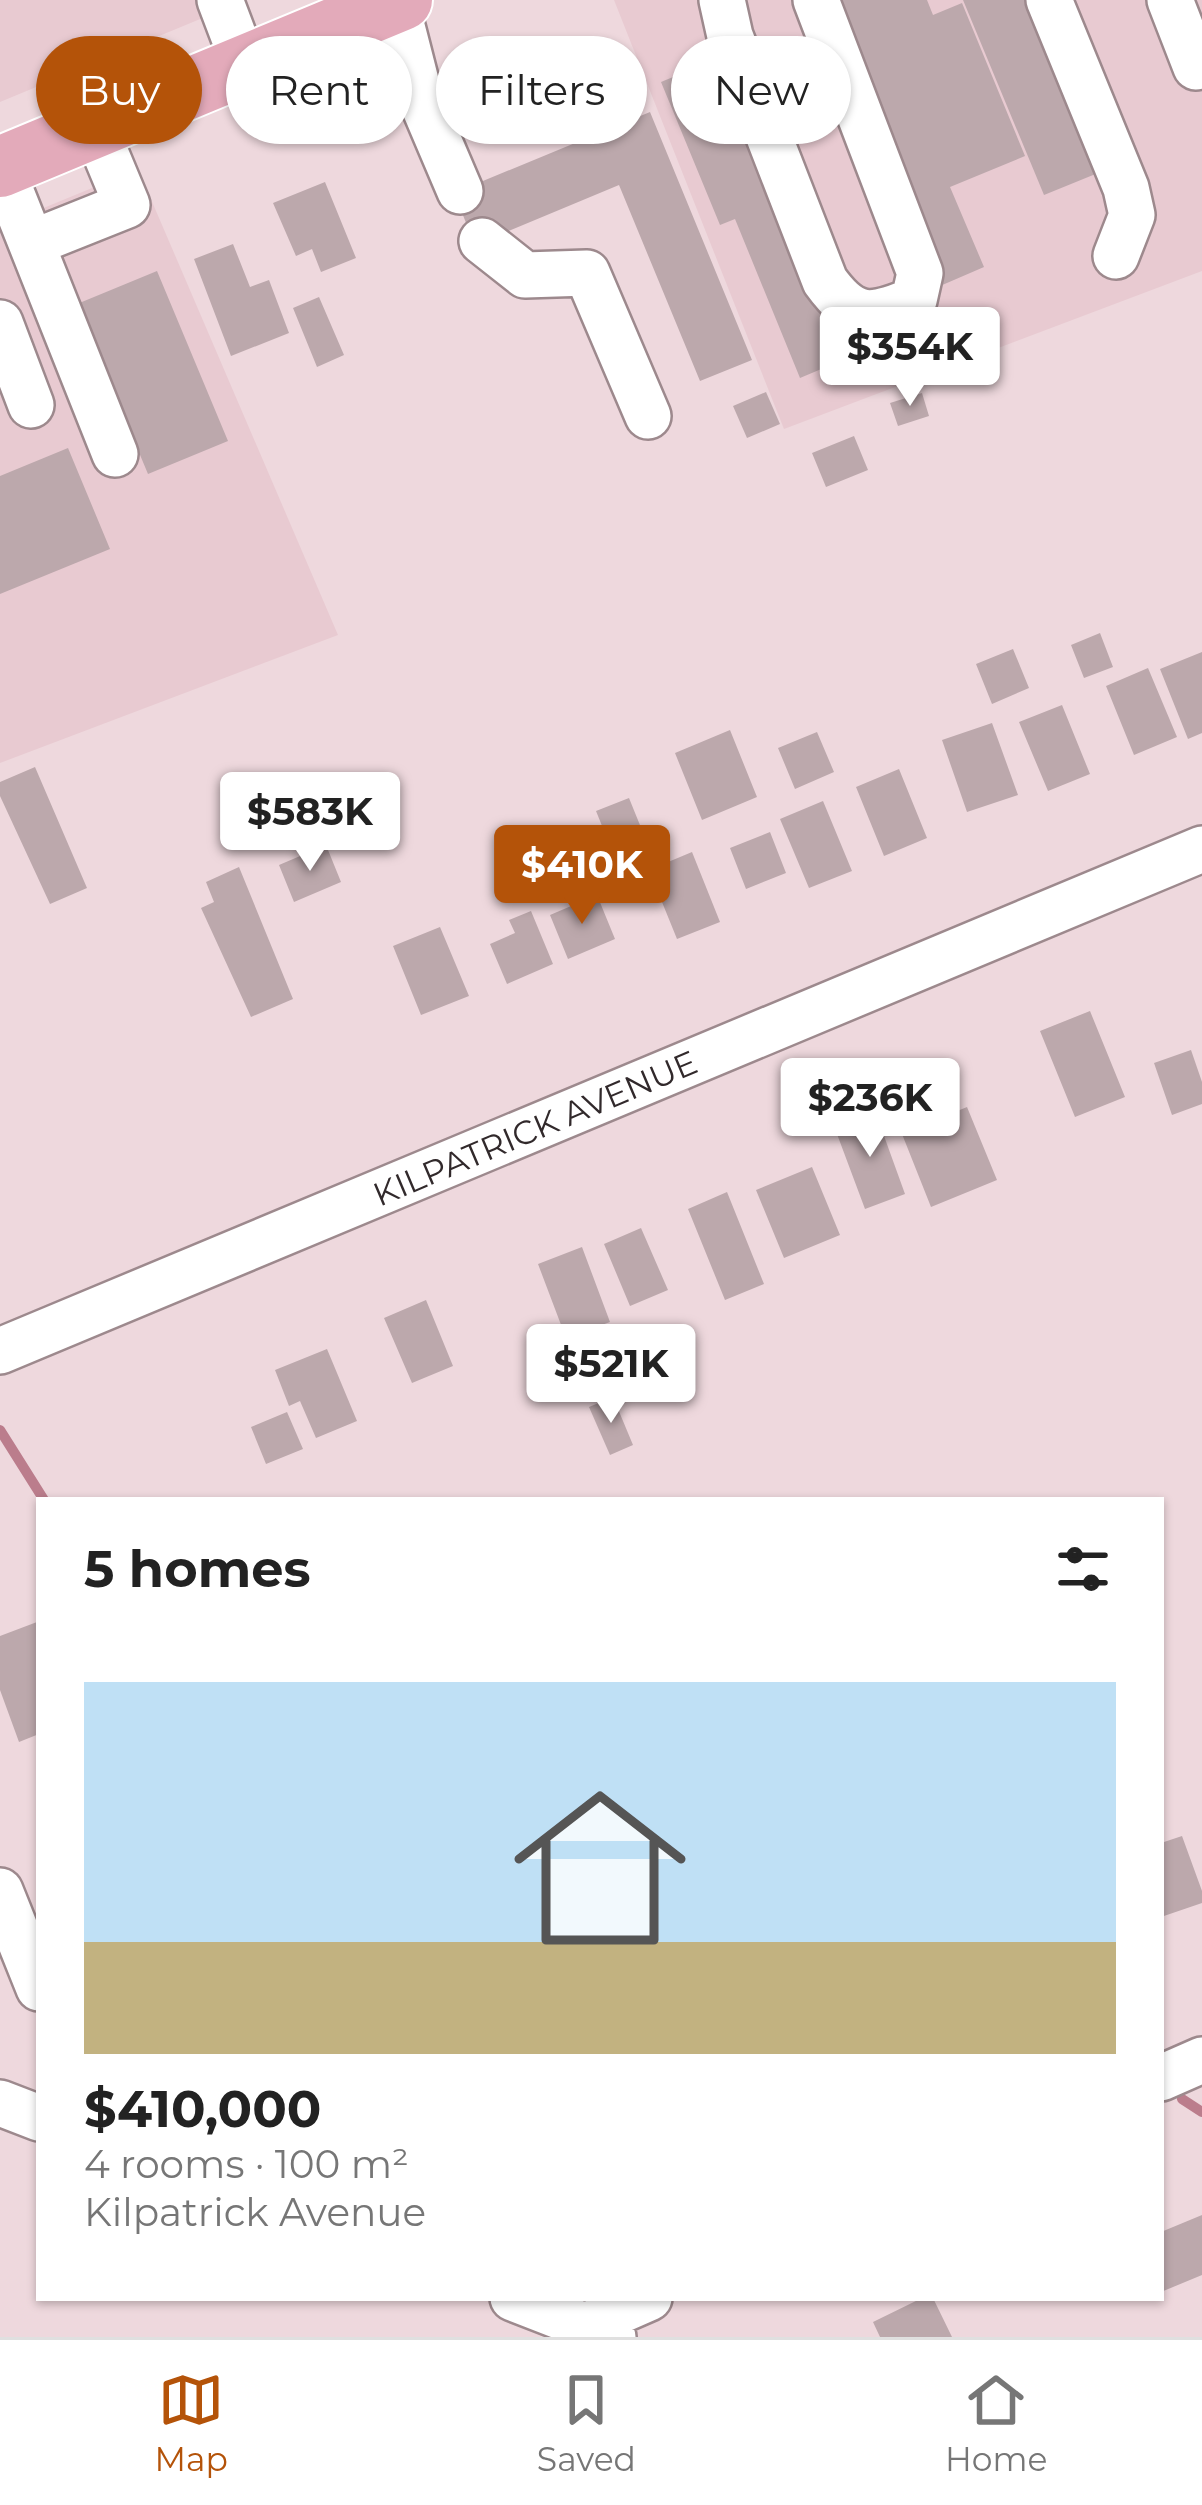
<!DOCTYPE html>
<meta charset="utf-8">
<style>
:root{--surface:#fff;--page:#f2f2f2;--text:#222;--muted:#767676;--line:#e0e0e0;--accent:#b45309}
body{margin:0;font-family:Montserrat,sans-serif;background:var(--page);color:var(--text);height:100vh;display:flex;flex-direction:column;font-size:45px;white-space:nowrap}
*{box-sizing:border-box;margin:0}
p{font-size:39px;color:var(--muted)}
.icon{flex:none;width:66px;height:66px;fill:none;stroke:currentColor;stroke-width:2;stroke-linecap:round;stroke-linejoin:round}
.map{position:relative;flex:1;overflow:hidden}
.details{position:absolute;left:36px;top:1497px;width:1128px;height:804px;display:flex;flex-direction:column;background:var(--surface);border-radius:0px;box-shadow:0 3px 9px #0004}
.details>*{flex:none}
.top-card{position:absolute;left:36px;top:36px;width:1131px;height:108px;display:flex;gap:24px}
.price{position:absolute;translate:-50% -102px;padding:0 27px;border-radius:12px;background:#fff;color:#222;font-size:39px;line-height:78px;filter:drop-shadow(0 3px 6px #0008)}
.price::after{content:'';position:absolute;left:50%;top:72px;width:36px;height:27px;margin-left:-18px;background:inherit;clip-path:polygon(0 0,100% 0,50% 100%)}
.price.active{background:var(--accent);color:#fff}
ul{padding:0;list-style:none}
li{display:grid;align-content:center;gap:24px;height:636px;padding:0 48px}
li span{display:grid;place-items:center;height:372px;border-radius:0px;color:#555}
li>.icon{margin-inline-start:auto}
span .icon{width:216px;height:216px;fill:#fffc;stroke-width:1}
li b{font-size:51px}
h2{display:flex;justify-content:space-between;align-items:center;height:144px;padding:0 48px;font-size:51px}
.tag{padding:0 42px;border-radius:54px;background:var(--surface);box-shadow:0 3px 9px #0004;font-size:42px;line-height:108px}
.tag.active{background:var(--accent);color:#fff}
.dock{display:flex;justify-content:space-around;align-items:center;height:168px;border-top:3px solid var(--line);background:var(--surface);font-size:33px;color:var(--muted)}
.dock a{display:grid;justify-items:center;gap:6px}
.dock .active{color:var(--accent)}
.map>svg:first-child{display:block}
.built{fill:#e8cad1}
.lines{fill:none;stroke-linecap:round;stroke-linejoin:round}
.stream{stroke:#bb7d8c;stroke-width:10}
.building{fill:#bca8ac}
.minor-casing{stroke:#9d898d;stroke-width:50}
.major-casing{stroke:#fff;stroke-width:64}
.minor{stroke:#fff;stroke-width:45}
.major{stroke:#e3aaba;stroke-width:60}
.labels{text-anchor:middle;dominant-baseline:central;stroke-width:10;stroke-linejoin:round;paint-order:stroke}
.street-label{font-size:33px;fill:#31292b;stroke:#fff}
</style>
<div class="map">
<svg width="1202" height="2337" viewBox="0 0 1202 2337">
<rect width="100%" height="100%" fill="#eed8dd"/>
<!-- built -->
<path class="built" d="M0,0H246L0,102Z
M614,0H1202V271L784,429Z
M138,169L338,635L0,763V226Z"/>
<g class="lines">
<!-- stream -->
<path class="stream" d="M0,1430L44,1500
M1182,2099L1202,2112"/>
</g>
<!-- building -->
<path class="building" d="M837,0H927L933,15L962,3L1025,156L950,187L984,267L940,286Z
M963,0H1033L1098,173L1044,195Z
M721,57L845,359L800,378L735,219L720,225L661,82Z
M650,112L752,360L700,381L619,185L475,245L454,193Z
M325,182L356,258L321,272L312,249L296,256L273,203Z
M233,244L250,287L269,280L289,333L231,356L194,259Z
M157,271L228,441L148,474L77,304Z
M319,297L344,355L317,367L293,308Z
M766,392L780,424L747,438L733,406Z
M922,393L929,416L898,426L890,403Z
M854,436L868,470L826,487L812,453Z
M68,448L110,549L0,594V476Z
M1100,633L1113,667L1084,678L1071,645Z
M1013,649L1029,688L992,704L976,664Z
M1202,652V733L1188,739L1160,669Z
M1148,668L1177,737L1134,755L1106,686Z
M1062,705L1090,774L1048,791L1019,722Z
M992,723L1018,795L967,812L942,740Z
M730,730L757,797L702,820L675,753Z
M817,732L834,772L795,789L778,748Z
M35,767L87,888L50,904L0,796V782Z
M899,769L927,838L884,856L856,787Z
M629,798L646,840L613,853L596,811Z
M263,801L277,835L255,846L240,811Z
M823,801L852,871L809,888L780,819Z
M590,828L605,864L570,879L554,844Z
M770,832L786,873L746,889L730,848Z
M326,845L341,882L294,902L279,865Z
M692,852L720,922L677,939L649,870Z
M239,867L293,999L251,1017L201,908L214,902L206,882Z
M597,895L615,939L568,959L550,915Z
M531,911L553,964L507,984L490,944L515,933L509,920Z
M440,927L469,996L421,1015L393,946Z
M1090,1011L1125,1097L1075,1117L1040,1031Z
M1191,1050L1202,1082V1104L1172,1115L1154,1063Z
M967,1107L997,1180L931,1207L902,1134Z
M875,1111L905,1194L865,1209L834,1126Z
M812,1167L840,1235L784,1258L756,1190Z
M727,1192L764,1284L725,1300L688,1209Z
M641,1228L668,1290L630,1306L604,1244Z
M582,1247L610,1322L566,1338L538,1264Z
M426,1300L453,1366L412,1383L384,1318Z
M327,1349L357,1421L316,1438L300,1401L289,1406L275,1370Z
M613,1397L633,1445L610,1455L589,1407Z
M287,1412L303,1449L266,1464L251,1427Z
M37,1622L39,1734L19,1742L0,1690V1636Z
M1182,1836L1202,1891V1903L1161,1917V1843Z
M1202,2215V2275L1161,2292V2232Z
M922,2298H933L952,2337H880L873,2322Z"/>
<g class="lines">
<defs>
<path id="minor" d="M220,0L245,66
M722,0L730,36L825,281C854,321 871,318 914,300L920,273L816,0
M1049,0L1126,188L1132,215L1116,256
M1170,0L1196,67L1202,64
M396,3L420,97L460,191
M1,167L115,454
M482,241L525,275L587,273L648,416
M32,243L127,205L95,128
M0,323L31,405
M0,1351L1202,849
M0,1891L39,1988
M1161,2078L1202,2060
M0,2103L39,2118
M513,2298L613,2337
M585,2326L649,2298"/>
<path id="major" d="M0,167L402,0"/>
</defs>
<!-- minor casing -->
<use href="#minor" class="minor-casing"/>
<!-- major casing -->
<use href="#major" class="major-casing"/>
<!-- minor -->
<use href="#minor" class="minor"/>
<!-- major -->
<use href="#major" class="major"/>
</g>
<g class="labels">
<!-- street labels -->
<g class="street-label">
<text transform="translate(535 1128) rotate(-23)">KILPATRICK AVENUE</text>
</g>
</g>
</svg>
<b class="price" style="left:910px;top:409px">$354K</b>
<b class="price" style="left:310px;top:874px">$583K</b>
<b class="price active" style="left:582px;top:927px">$410K</b>
<b class="price" style="left:870px;top:1160px">$236K</b>
<b class="price" style="left:611px;top:1426px">$521K</b>
<div class="top-card">
<a class="tag active">Buy</a>
<a class="tag">Rent</a>
<a class="tag">Filters</a>
<a class="tag">New</a>
</div>
<section class="details">
<h2>5 homes<svg class="icon" aria-label="filters" viewBox="0 0 24 24"><path d="M4 7h16M4 17h16"/><circle cx="9" cy="7" r="2"/><circle cx="15" cy="17" r="2"/></svg></h2>
<ul>
<li><span style="background:linear-gradient(#bfe0f5 70%,#c2b280 0)"><svg class="icon" aria-label="home" viewBox="0 0 24 24"><path d="M3 11l9-7 9 7M6 9v11h12V9"/></svg></span><div><b>$410,000</b><p>4 rooms · 100 m²</p><p>Kilpatrick Avenue</p></div></li>
</ul>
</section>
</div>
<nav class="dock">
<a class="active"><svg class="icon" aria-label="map" viewBox="0 0 24 24"><path d="M3 6l6-2 6 2 6-2v14l-6 2-6-2-6 2zM9 4v14M15 6v14"/></svg>Map</a>
<a><svg class="icon" aria-label="saved" viewBox="0 0 24 24"><path d="M7 4h10v16l-5-4-5 4z"/></svg>Saved</a>
<a><svg class="icon" aria-label="home" viewBox="0 0 24 24"><path d="M3 11l9-7 9 7M6 9v11h12V9"/></svg>Home</a>
</nav>
